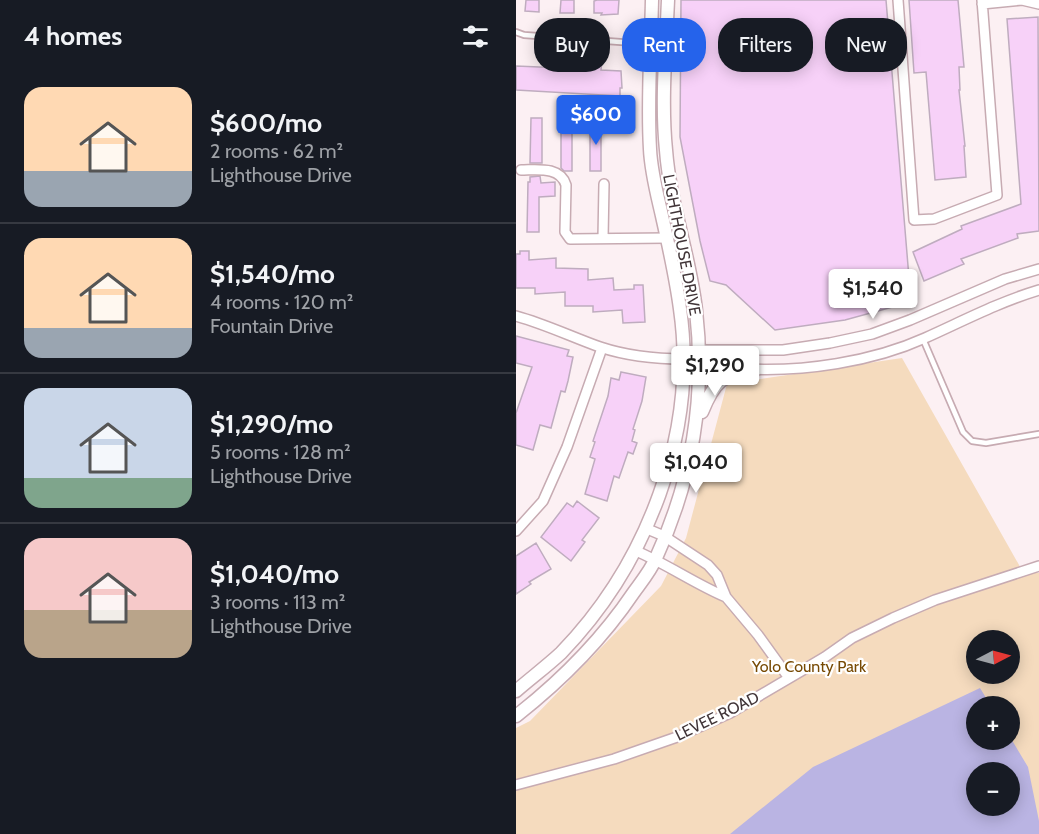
<!DOCTYPE html>
<meta charset="utf-8">
<style>
:root{--surface:#171b24;--page:#242831;--text:#f1f3f6;--muted:#9ea1a6;--line:#363941;--accent:#2563eb}
body{margin:0;font-family:Cabin,sans-serif;background:var(--page);color:var(--text);height:100vh;display:flex;flex-direction:column;font-size:22px;white-space:nowrap}
*{box-sizing:border-box;margin:0}
p{font-size:20px;color:var(--muted)}
.icon{flex:none;width:33px;height:33px;fill:none;stroke:currentColor;stroke-width:2;stroke-linecap:round;stroke-linejoin:round}
.map{position:relative;flex:1;overflow:hidden}
.side{display:flex;flex-direction:column;background:var(--surface);width:516px}
.side>*{flex:none}
.guide{position:absolute;left:18px;top:18px;width:414px;height:54px;display:flex;gap:12px}
.needle{width:39px;rotate:84deg}
.tools{position:absolute;left:450px;top:630px;display:grid;gap:12px}
.tools a{display:grid;place-items:center;width:54px;height:54px;border-radius:50%;background:var(--surface);box-shadow:0 3px 15px #0003;font-size:30px}
.price{position:absolute;translate:-50% -51px;padding:0 14px;border-radius:6px;background:#fff;color:#222;font-size:20px;line-height:39px;filter:drop-shadow(0 2px 3px #0008)}
.price::after{content:'';position:absolute;left:50%;top:36px;width:18px;height:14px;margin-left:-9px;background:inherit;clip-path:polygon(0 0,100% 0,50% 100%)}
.price.current{background:var(--accent);color:#fff}
ul{padding:0;list-style:none}
li{display:flex;align-items:center;gap:18px;height:150px;padding:0 24px}
li+li{border-top:2px solid var(--line)}
li span{display:grid;place-items:center;flex:none;width:168px;height:120px;border-radius:18px;color:#555}
li>.icon{margin-inline-start:auto}
span .icon{width:72px;height:72px;fill:#fffc;stroke-width:1}
li b{font-size:26px}
h2{display:flex;justify-content:space-between;align-items:center;height:72px;padding:0 24px;font-size:26px}
.tag{padding:0 21px;border-radius:24px;background:var(--surface);box-shadow:0 3px 15px #0003;font-size:21px;line-height:54px}
.tag.current{background:var(--accent);color:#fff}
main{display:flex;flex:1;min-height:0}
.map>svg:first-child{display:block}
.green{fill:#f5dbbe;fill-rule:evenodd}
.water{fill:#bab4e3;fill-rule:evenodd}
.building{fill:#f7d1f8;stroke:#bfacbf;stroke-width:1.5}
.lines{fill:none;stroke-linecap:round;stroke-linejoin:round}
.service-casing{stroke:#c7abb2;stroke-width:8}
.minor-casing{stroke:#c7abb2;stroke-width:12}
.tertiary-casing{stroke:#c7abb2;stroke-width:15}
.service{stroke:#fff;stroke-width:4.5}
.minor{stroke:#fff;stroke-width:9}
.tertiary{stroke:#fff;stroke-width:12}
.labels{text-anchor:middle;dominant-baseline:central;stroke-width:4.5;stroke-linejoin:round;paint-order:stroke}
.street-label{font-size:16px;fill:#413538;stroke:#fff}
.park-label{font-size:16px;fill:#774a04;stroke:#fff}
</style>
<main>
<section class="side">
<h2>4 homes<svg class="icon" aria-label="filters" viewBox="0 0 24 24"><path d="M4 7h16M4 17h16"/><circle cx="9" cy="7" r="2"/><circle cx="15" cy="17" r="2"/></svg></h2>
<ul>
<li><span style="background:linear-gradient(#ffd9b3 70%,#9aa5b1 0)"><svg class="icon" aria-label="home" viewBox="0 0 24 24"><path d="M3 11l9-7 9 7M6 9v11h12V9"/></svg></span><div><b>$600/mo</b><p>2 rooms · 62 m²</p><p>Lighthouse Drive</p></div></li>
<li><span style="background:linear-gradient(#ffd9b3 75%,#9aa5b1 0)"><svg class="icon" aria-label="home" viewBox="0 0 24 24"><path d="M3 11l9-7 9 7M6 9v11h12V9"/></svg></span><div><b>$1,540/mo</b><p>4 rooms · 120 m²</p><p>Fountain Drive</p></div></li>
<li><span style="background:linear-gradient(#c9d6e8 75%,#7fa58c 0)"><svg class="icon" aria-label="home" viewBox="0 0 24 24"><path d="M3 11l9-7 9 7M6 9v11h12V9"/></svg></span><div><b>$1,290/mo</b><p>5 rooms · 128 m²</p><p>Lighthouse Drive</p></div></li>
<li><span style="background:linear-gradient(#f6c9c9 60%,#b9a48a 0)"><svg class="icon" aria-label="home" viewBox="0 0 24 24"><path d="M3 11l9-7 9 7M6 9v11h12V9"/></svg></span><div><b>$1,040/mo</b><p>3 rooms · 113 m²</p><p>Lighthouse Drive</p></div></li>
</ul>
</section>
<div class="map">
<svg width="523" height="834" viewBox="0 0 523 834">
<rect width="100%" height="100%" fill="#fcf0f3"/>
<!-- green -->
<path class="green" d="M386,358L507,572L523,573V834H0V728L14,721L145,586L170,538L211,384ZM460,640H494V674H460ZM460,706H494V740H460ZM460,772H494V806H460Z"/>
<!-- water -->
<path class="water" d="M464,688L475,706H460V740H494V737L512,767L523,821V834H214L297,767ZM460,772H494V806H460Z"/>
<!-- building -->
<path class="building" d="M10,0H23V12L9,11Z
M45,0H58V13H44Z
M81,0H103L102,14L85,15L86,13H78V1Z
M165,0H370L395,302L329,320L259,330L210,285L194,281L184,241L164,137Z
M393,0H442L448,67H443L444,90H443L449,146H448L450,177L419,180L410,72L398,73Z
M522,17L523,231L501,234L502,238L445,259L448,264L408,281L397,252L446,229L445,226L505,204L491,19Z
M70,48L87,49L85,70L105,71L106,88H104V96L0,90V66L70,69Z
M15,118H26V163H14Z
M45,121H56V171H48L45,168Z
M74,121H85V171H74Z
M24,176L25,183L39,182V196L23,197V232H11L12,182H14V177Z
M4,251H13V260L40,258V268L72,269V280L97,278L98,290L118,289V285H127L129,322L107,323L106,310L77,312V306H49V292L19,294V288H0V254H4Z
M0,336L53,350L51,356L57,357L52,381L49,392L45,391L35,428L24,425L17,450L0,445V413L16,367L0,363Z
M105,372L130,377L126,401L117,429L119,430L116,441L121,443L117,454L112,452L103,478L98,476L91,501L69,494L79,459L74,457L79,442L77,441L92,396L95,378L103,380Z
M61,501L83,518L66,540L69,542L55,561L25,537L51,503L57,507Z
M20,543L35,569L13,582L15,584L0,594V556Z"/>
<g class="lines">
<defs>
<path id="service" d="M0,32L8,35L132,44
M407,339L447,432L456,441L470,443L523,434"/>
<path id="minor" d="M382,0L398,220L418,219L481,195L466,0
M506,0L523,4
M466,4L506,0
M5,170C21,170 44,166 50,185L49,232L54,239L151,238
M87,238L88,184
M0,316C29,324 56,337 84,347C111,356 140,359 168,359
M168,359L183,350H267L314,343L356,334L394,320L489,279L523,269
M168,359C173,362 179,366 184,368C197,370 216,368 230,369C287,372 356,362 409,338C447,321 483,302 523,290
M129,528L148,536L192,565L201,575L210,597L242,635L273,678
M0,531L27,501L51,447L86,348
M120,551C151,564 179,584 210,597
M0,785L98,759L161,737L214,713L309,657L336,638L377,618L419,600L523,566"/>
<path id="tertiary" d="M186,412C198,382 206,374 239,370
M0,691C15,678 31,666 45,653C131,564 182,433 164,309C160,278 153,247 146,216C141,194 135,172 134,149C131,100 135,49 136,0
M0,716C46,680 85,641 118,592C126,581 135,570 140,558C177,478 190,397 180,310C174,256 154,204 150,150C145,101 150,49 152,0"/>
</defs>
<!-- service casing -->
<use href="#service" class="service-casing"/>
<!-- minor casing -->
<use href="#minor" class="minor-casing"/>
<!-- tertiary casing -->
<use href="#tertiary" class="tertiary-casing"/>
<!-- service -->
<use href="#service" class="service"/>
<!-- minor -->
<use href="#minor" class="minor"/>
<!-- tertiary -->
<use href="#tertiary" class="tertiary"/>
</g>
<g class="labels">
<!-- street labels -->
<g class="street-label">
<text transform="translate(166 245) rotate(79)">LIGHTHOUSE DRIVE</text>
<text transform="translate(201 716) rotate(-26)">LEVEE ROAD</text>
</g>
<!-- park labels -->
<g class="park-label">
<text x="293" y="666">Yolo County Park</text>
</g>
</g>
</svg>
<div class="tools">
<a><svg class="needle" viewBox="-14 -14 28 28"><path d="M0-13l5 13h-10z" fill="#e53935"/><path d="M0 13l5-13h-10z" fill="#9ea1a6"/></svg></a>
<a>+</a>
<a>−</a>
</div>
<b class="price current" style="left:80px;top:146px">$600</b>
<b class="price" style="left:357px;top:320px">$1,540</b>
<b class="price" style="left:199px;top:397px">$1,290</b>
<b class="price" style="left:180px;top:494px">$1,040</b>
<div class="guide">
<a class="tag">Buy</a>
<a class="tag current">Rent</a>
<a class="tag">Filters</a>
<a class="tag">New</a>
</div>
</div>
</main>
